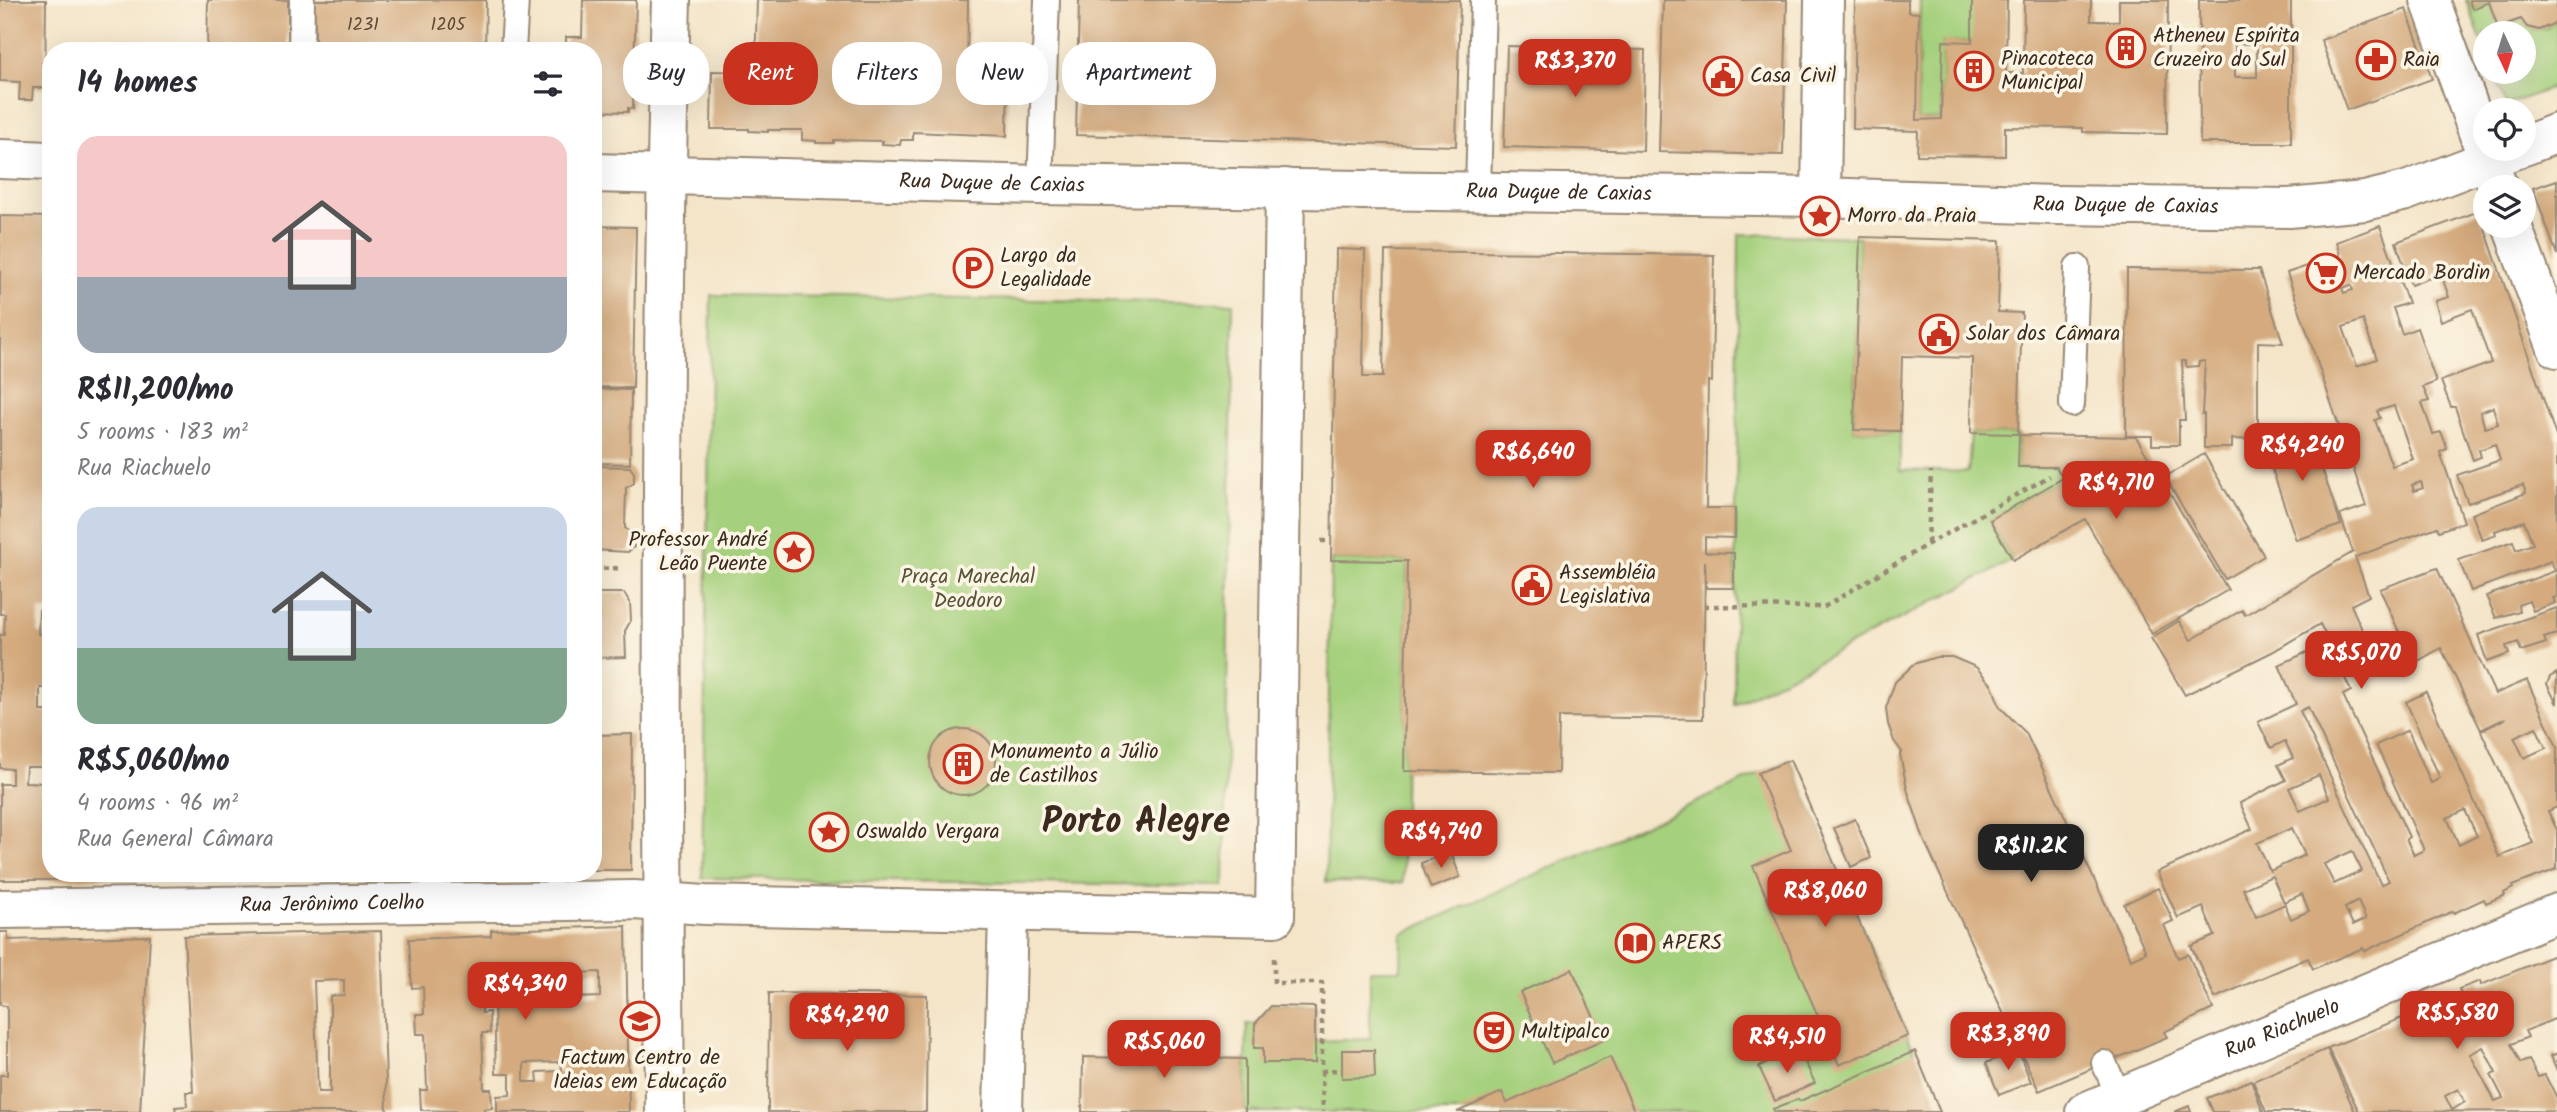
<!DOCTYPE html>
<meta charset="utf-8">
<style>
:root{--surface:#fff;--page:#f2f2f3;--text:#2b2b33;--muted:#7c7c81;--accent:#c8321e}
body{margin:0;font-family:Kalam,sans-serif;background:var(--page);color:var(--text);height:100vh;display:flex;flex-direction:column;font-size:26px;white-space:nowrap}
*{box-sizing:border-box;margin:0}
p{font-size:23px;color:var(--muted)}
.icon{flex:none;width:38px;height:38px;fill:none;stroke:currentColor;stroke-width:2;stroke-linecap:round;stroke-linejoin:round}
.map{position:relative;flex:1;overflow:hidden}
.side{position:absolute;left:42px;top:42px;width:560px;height:840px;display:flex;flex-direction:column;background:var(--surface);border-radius:28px;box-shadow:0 7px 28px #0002}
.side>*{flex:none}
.guide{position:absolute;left:623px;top:42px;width:665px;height:63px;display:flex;gap:14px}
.needle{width:46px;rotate:176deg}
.buttons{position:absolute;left:2473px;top:21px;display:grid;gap:14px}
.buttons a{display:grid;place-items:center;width:63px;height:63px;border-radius:50%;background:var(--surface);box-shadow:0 7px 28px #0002;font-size:35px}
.price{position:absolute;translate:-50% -60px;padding:0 16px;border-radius:14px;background:var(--accent);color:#fff;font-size:23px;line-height:46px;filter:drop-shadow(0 2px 4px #0008)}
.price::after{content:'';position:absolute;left:50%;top:42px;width:21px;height:16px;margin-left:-10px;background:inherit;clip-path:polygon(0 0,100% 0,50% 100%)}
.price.on{background:#222;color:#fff}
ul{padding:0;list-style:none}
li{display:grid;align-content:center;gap:14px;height:371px;padding:0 35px}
li span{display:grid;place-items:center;height:217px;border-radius:21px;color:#555}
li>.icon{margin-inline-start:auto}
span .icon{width:126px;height:126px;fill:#fffc;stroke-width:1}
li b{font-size:30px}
h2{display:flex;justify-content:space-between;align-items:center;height:84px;padding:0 35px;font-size:30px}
.pill{padding:0 24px;border-radius:28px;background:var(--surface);box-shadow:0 7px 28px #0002;font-size:24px;line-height:63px}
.pill.on{background:var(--accent);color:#fff}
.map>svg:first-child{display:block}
.green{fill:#a5d07d;stroke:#707d4e;stroke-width:2}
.building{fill:#d4aa7e;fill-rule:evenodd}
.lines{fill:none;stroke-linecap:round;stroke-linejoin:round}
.service-casing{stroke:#988874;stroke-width:28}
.minor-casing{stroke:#988874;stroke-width:42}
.tertiary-casing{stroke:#988874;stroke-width:42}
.path{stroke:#988874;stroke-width:4.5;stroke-dasharray:5 5;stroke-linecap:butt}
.service{stroke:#fff;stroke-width:24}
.minor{stroke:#fff;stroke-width:38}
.tertiary{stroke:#fff;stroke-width:38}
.labels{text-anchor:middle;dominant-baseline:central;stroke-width:7;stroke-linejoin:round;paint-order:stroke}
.number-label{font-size:18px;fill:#614a36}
.poi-label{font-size:21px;fill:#3b2a1e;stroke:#fcf5e5;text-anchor:start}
.street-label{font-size:21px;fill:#3b2a1e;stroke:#fcf5e5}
.park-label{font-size:21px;fill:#565436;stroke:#fcf5e5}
.town-label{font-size:35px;font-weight:bold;fill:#3b2a1e;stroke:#fcf5e5}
</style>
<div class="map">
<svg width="2557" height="1112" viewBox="0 0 2557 1112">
<rect width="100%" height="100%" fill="#fcf5e5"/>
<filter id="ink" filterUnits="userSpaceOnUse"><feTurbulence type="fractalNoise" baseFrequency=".0143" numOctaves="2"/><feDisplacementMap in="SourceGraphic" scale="14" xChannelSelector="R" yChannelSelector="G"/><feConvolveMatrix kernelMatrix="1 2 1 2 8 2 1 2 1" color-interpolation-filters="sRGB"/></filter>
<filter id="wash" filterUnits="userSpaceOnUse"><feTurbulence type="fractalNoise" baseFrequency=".00686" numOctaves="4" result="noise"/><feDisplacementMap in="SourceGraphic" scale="28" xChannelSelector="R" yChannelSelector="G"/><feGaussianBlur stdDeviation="1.57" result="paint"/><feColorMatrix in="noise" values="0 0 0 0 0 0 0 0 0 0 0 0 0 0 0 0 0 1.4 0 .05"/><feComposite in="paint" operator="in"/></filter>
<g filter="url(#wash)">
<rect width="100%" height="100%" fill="#f4e5c9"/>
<!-- green -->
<path class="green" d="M1920,0H2007L1972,42H1943L1941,119L1917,120Z
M2466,0H2469L2473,9L2489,2L2499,27L2521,19C2530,33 2547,33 2557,19V86L2506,105L2493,72H2524V33H2485V50Z
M1739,234L1860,237L1854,430L1900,431V470L1968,472L1971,433L2018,434V468L2056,467L2063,478L1990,520L2013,560L1734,705Z
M711,295L1233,303L1224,886L702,878Z
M1331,560L1407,561L1403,883L1326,882Z
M1790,760L1940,1112H1245L1247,1024H1255L1271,1006L1315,1007V1041L1370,1039V970H1401L1402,934Z"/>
<g id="blocks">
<!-- building -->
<path class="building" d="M0,0H46L45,88H33L32,100H19L20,82L0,81Z
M208,0H288V51H207Z
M315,0H486L485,51H315Z
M583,0H636L633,109L628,108V112L593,111V51H566V37H582Z
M757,0H968L967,75L1008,76L1007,136L913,132V140H901L900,145L882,144L883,141L834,140V143H816V141L802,140V130H768V132L749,131V129H711L712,71L755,72Z
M1079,0H1460L1456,146L1076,135Z
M1663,0H1787L1783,155L1659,152Z
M1855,0H1908V12L1919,13L1917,120L1941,119L1943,41L1972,42V0H2007L2006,73H2023L2024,0H2091V21H2119V0H2168L2167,134L2083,132V128L2005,127V156L1917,155L1918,131L1853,129Z
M2199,0H2291V143H2200ZM2235,44H2257V77H2235Z
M2469,0H2557V19L2553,24L2539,30L2527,27L2521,19L2498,27L2489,2L2472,9Z
M2406,9L2432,79L2347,110L2321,40Z
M1507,46L1645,50L1643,151L1504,147Z
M2557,180V255L2533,188Z
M2479,211L2557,439V597L2553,598L2555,603L2533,611L2529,601L2518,605L2519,611L2496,618L2486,596L2555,571L2551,561L2471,591L2459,560L2513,541L2516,550L2533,544L2524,521L2495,531L2496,535L2482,540L2472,514L2526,493L2523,485L2468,503L2457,475L2500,460L2495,444L2479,450L2481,457L2473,460L2455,407H2451L2441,381L2491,363L2472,309L2441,321L2435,301L2449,297L2441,274L2411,285L2396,242ZM2493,407L2498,424L2485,428L2480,412Z
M0,216L51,217V610H39L38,634H51V688H40V711H51V767H26L25,782L51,783V873H135V875L72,880H0V784H12V769L0,768V635H4L5,614H0Z
M593,226L636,227L633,388L593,387Z
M2380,226L2408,303L2393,308L2402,334L2417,328L2436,382L2423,387L2429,401L2422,403L2433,434L2441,432L2445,442L2447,449L2440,452L2464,522L2439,531L2437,527L2355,557L2369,596L2351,605L2364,634L2331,649L2351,691L2343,695L2409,837L2406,839L2414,855L2424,850L2376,745L2408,730L2431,783L2440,778L2406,702L2426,692L2499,857L2533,843L2481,731L2506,718L2481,730L2441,648L2413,664L2380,589L2437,568L2495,694L2527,680L2557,747V807L2548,811L2557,830V869L2512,886L2513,888L2504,893L2505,895L2486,903L2484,899L2454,913L2453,911L2365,951L2363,948L2313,969L2308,958L2215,998L2191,946L2215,936L2203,907L2178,918L2157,872L2252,829L2240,803L2286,780L2278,765L2293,758L2285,741L2271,748L2258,722L2296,704L2279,665L2329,642L2320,624L2272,652L2185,695L2151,638L2179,621L2191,640L2242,610L2245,615L2353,552L2340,515L2366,506L2287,273L2340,255L2336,242ZM2351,285L2353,290L2344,293L2342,288ZM2363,320L2377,359L2357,366L2343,327ZM2394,406L2413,459L2392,466L2375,420L2380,418L2377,411ZM2421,482L2423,488L2414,491L2412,485ZM2308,707L2389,881L2381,885L2300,711ZM2536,727L2546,748L2524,758L2514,737ZM2319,775L2329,798L2300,811L2289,788ZM2465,810L2477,836L2459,845L2447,818ZM2292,828L2305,855L2270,871L2257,843ZM2352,851L2362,871L2334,884L2324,864ZM2272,876L2284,902L2302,894L2309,911L2291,919L2285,904L2256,917L2243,889ZM2358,901L2366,919L2353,925L2345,908Z
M1860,237L2000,241L1998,312L2022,313L2018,434L1971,433L1972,358L1902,356L1900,431L1854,430Z
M1336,249L1365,250L1363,377H1383L1385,251L1714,255L1712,382L1708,381L1706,508H1735V538L1705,537V552L1734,553V588H1706L1705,561L1703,719L1559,717L1558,773L1404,771L1407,561L1331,560Z
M2127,269L2259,270L2283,343L2258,342V440L2232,439V448H2204V414H2202L2205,361L2199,362L2198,366L2187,367L2185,361H2182L2185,420H2179V445H2152V436H2126Z
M593,389L631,390L630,464L593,463Z
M2308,427L2341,525L2296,540L2263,442Z
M2019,435L2136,437L2228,590L2152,634L2085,519L2013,560L1990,520L2063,478L2056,467H2018Z
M2204,454L2264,556L2225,579L2165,477Z
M593,466L630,467L634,473V483L626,488L625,528L634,535V547L628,552L593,550Z
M593,593H624L630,602L631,620L625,631L626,657L593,658Z
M2557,608V634L2544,638L2546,643L2521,651L2518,642L2506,646L2509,654L2487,662L2478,635Z
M1936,657H1952L1976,667L1992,685L2000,707L2026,733L2131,959L2146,952L2124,904L2158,888L2173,921L2164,925L2178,958L2188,954L2213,1009L2164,1032L2167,1037L2039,1091L1924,840L1907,789L1900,754L1902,752L1894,741L1888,724L1886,708L1895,682L1914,664Z
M2557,673V704L2547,684L2550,677Z
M930 762a33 33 0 1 1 66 0a33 33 0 1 1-66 0Z
M632,734L631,870H593V735Z
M1790,760L1908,1036L1839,1065L1753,866L1791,850L1758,773Z
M1855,819L1871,858L1851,867L1834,828Z
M1451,852L1460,877L1431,888L1421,863Z
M626,926L629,1112H497V1096L510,1095V1074H496L494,1001L600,997V972L492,976L493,979L481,980L482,1013L489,1012L490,1033H482L484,1089H491L492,1108L484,1109V1112L421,1110L420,1090H427L425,1034H417L416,1014H424L423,987L412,988L409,939L491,936V930ZM561,1062L562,1071L537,1072L538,1082H524V1063Z
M381,931L387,1112H176L175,1107L187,1106L186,1092H193L184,936ZM344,980V995L330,996V1092H318L314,981Z
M0,932H8V940L150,936L140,1112H0V1075H7V1006L0,1005Z
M2557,954V1018L2525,1031L2528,1037L2511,1044L2520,1063L2529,1060L2538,1077L2545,1075L2557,1099V1111L2359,1112L2328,1048L2461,994L2459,989L2480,981L2481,985ZM2483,1047L2496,1073L2491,1075L2503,1098L2495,1101L2470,1054ZM2458,1089L2465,1102L2452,1110L2445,1096Z
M1572,969L1604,1040L1552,1063L1520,992Z
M769,993L927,995L926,1112H768Z
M1271,1006L1315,1007V1063H1263V1048H1254L1255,1024Z
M1131,1037L1198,1038V1058L1245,1059V1112H1082L1083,1057L1131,1058Z
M1799,1049L1815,1083L1775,1101L1759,1067Z
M2327,1049L2355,1112H2266L2253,1081Z
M1342,1050H1374L1375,1077L1342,1078Z
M2018,1050L2031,1082L1999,1095L1986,1063Z
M1915,1051L1940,1112H1775L1773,1109L1798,1099L1800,1101Z
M2557,1053V1071L2551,1056Z
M1610,1057L1635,1112H1457L1502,1092L1507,1103Z
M2251,1080L2263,1112H2213L2207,1098Z
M2189,1106L2191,1112H2174Z"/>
</g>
</g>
<g filter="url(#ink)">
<use href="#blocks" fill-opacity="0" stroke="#988874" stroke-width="2"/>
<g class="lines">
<defs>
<path id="service" d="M301,51L302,0
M513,51L516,0
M1040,185L1047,0
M1478,191L1483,0
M2072,404L2077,267
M2104,1063L2120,1098"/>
<g id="minor">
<path d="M2430,0L2498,187"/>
<path d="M1821,197L1824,0"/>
<path d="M2512,226L2557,348"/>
<path id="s1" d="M0,909L634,900L705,905L1275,917L1285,188"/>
<path d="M665,1112C662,741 660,371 671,0"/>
<path d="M1003,1112L1008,913"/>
</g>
<g id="tertiary">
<path d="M2524,146L2557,133"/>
<path d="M0,159L51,161"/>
<path id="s2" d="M593,173L1040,185L1821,197L2055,205L2289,208L2365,201L2406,191L2516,149"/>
<path id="s3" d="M2085,1112L2557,913"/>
</g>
</defs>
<!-- service casing -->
<use href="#service" class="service-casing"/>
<!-- minor casing -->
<use href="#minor" class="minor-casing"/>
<!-- tertiary casing -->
<use href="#tertiary" class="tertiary-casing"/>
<!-- path -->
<path class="path" d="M1321,541H1331
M1928,543L1931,471
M593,569L624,568
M1704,606L1824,607L1928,544L2050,476
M1274,958V983H1322V1071L1342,1070
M1322,1071L1323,1112"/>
<!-- service -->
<use href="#service" class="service"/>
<!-- minor -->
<use href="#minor" class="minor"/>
<!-- tertiary -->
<use href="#tertiary" class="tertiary"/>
</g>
</g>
<!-- icons -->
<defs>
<symbol id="building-ring" viewBox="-11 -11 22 22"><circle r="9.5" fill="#fcf5e5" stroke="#c8321e" stroke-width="1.5"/><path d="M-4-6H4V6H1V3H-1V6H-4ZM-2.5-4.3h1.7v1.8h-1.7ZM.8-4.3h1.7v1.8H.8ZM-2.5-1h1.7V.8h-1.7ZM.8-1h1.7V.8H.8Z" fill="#c8321e"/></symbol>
<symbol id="pharmacy-ring" viewBox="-11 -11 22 22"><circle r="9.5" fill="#fcf5e5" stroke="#c8321e" stroke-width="1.5"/><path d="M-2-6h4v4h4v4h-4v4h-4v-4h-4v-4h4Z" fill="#c8321e"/></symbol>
<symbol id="civic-ring" viewBox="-11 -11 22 22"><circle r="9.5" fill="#fcf5e5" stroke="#c8321e" stroke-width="1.5"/><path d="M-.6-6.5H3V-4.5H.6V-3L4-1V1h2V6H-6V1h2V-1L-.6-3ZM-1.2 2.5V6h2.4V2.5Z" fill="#c8321e"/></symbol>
<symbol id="sight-ring" viewBox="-11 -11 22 22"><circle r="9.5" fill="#fcf5e5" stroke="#c8321e" stroke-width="1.5"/><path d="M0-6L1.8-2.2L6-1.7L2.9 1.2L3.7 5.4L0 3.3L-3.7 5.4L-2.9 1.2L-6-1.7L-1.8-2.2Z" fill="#c8321e"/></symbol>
<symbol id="parking-ring" viewBox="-11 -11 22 22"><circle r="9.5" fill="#fcf5e5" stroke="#c8321e" stroke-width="1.5"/><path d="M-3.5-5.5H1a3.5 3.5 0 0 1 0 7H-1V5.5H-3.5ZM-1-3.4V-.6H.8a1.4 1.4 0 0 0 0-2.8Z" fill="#c8321e"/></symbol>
<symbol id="supermarket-ring" viewBox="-11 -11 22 22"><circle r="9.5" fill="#fcf5e5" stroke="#c8321e" stroke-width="1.5"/><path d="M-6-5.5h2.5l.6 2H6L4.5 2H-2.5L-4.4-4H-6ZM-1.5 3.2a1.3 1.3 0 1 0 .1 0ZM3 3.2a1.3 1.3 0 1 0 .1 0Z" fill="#c8321e"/></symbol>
<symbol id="library-ring" viewBox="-11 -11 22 22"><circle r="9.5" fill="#fcf5e5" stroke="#c8321e" stroke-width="1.5"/><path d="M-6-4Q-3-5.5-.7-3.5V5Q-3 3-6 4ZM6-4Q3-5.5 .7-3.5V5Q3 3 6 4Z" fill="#c8321e"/></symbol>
<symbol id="school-ring" viewBox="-11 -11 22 22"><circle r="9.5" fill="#fcf5e5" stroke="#c8321e" stroke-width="1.5"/><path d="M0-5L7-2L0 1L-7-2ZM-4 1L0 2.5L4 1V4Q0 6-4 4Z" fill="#c8321e"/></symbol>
<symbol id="theatre-ring" viewBox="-11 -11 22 22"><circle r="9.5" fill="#fcf5e5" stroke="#c8321e" stroke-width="1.5"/><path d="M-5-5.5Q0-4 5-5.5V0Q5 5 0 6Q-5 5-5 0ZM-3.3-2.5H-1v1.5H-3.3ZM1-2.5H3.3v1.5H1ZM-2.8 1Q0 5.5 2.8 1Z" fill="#c8321e"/></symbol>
</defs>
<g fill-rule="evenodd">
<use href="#building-ring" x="2104" y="26" width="44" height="44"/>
<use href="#pharmacy-ring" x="2354" y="38" width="44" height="44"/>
<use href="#building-ring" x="1952" y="49" width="44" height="44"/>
<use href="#civic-ring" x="1701" y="54" width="44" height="44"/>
<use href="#sight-ring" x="1798" y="194" width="44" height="44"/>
<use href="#parking-ring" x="951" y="246" width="44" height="44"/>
<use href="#supermarket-ring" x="2304" y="251" width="44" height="44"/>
<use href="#civic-ring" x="1917" y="312" width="44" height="44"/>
<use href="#sight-ring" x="772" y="530" width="44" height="44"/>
<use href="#civic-ring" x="1510" y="563" width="44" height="44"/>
<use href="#building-ring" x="941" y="742" width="44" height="44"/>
<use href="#sight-ring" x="807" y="810" width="44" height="44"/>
<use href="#library-ring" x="1613" y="921" width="44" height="44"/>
<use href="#school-ring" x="618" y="999" width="44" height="44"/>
<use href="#theatre-ring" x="1472" y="1010" width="44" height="44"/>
</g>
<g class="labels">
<!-- number labels -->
<g class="number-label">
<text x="363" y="25">1231</text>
<text x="448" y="25">1205</text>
</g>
<!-- poi labels -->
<g class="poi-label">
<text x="2153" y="36">Atheneu Espírita<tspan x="2153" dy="24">Cruzeiro do Sul</tspan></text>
<text x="2001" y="59">Pinacoteca<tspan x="2001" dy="24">Municipal</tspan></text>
<text x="2403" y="60">Raia</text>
<text x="1750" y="76">Casa Civil</text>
<text x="1847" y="216">Morro da Praia</text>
<text x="1000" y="256">Largo da<tspan x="1000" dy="24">Legalidade</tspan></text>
<text x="2353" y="273">Mercado Bordin</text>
<text x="1966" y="334">Solar dos Câmara</text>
<text x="767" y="540" text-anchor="end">Professor André<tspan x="767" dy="24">Leão Puente</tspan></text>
<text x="1559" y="573">Assembléia<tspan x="1559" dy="24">Legislativa</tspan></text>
<text x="990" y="752">Monumento a Júlio<tspan x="990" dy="24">de Castilhos</tspan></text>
<text x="856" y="832">Oswaldo Vergara</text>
<text x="1662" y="943">APERS</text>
<text x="1521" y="1032">Multipalco</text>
<text x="640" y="1058" text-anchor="middle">Factum Centro de<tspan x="640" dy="24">Ideias em Educação</tspan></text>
</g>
<!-- street labels -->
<g class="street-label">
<text stroke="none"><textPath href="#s2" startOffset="399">Rua Duque de Caxias</textPath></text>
<text stroke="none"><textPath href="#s2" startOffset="966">Rua Duque de Caxias</textPath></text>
<text stroke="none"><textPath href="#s2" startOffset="1533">Rua Duque de Caxias</textPath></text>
<text stroke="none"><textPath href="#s1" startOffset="332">Rua Jerônimo Coelho</textPath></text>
<text stroke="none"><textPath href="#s3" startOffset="214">Rua Riachuelo</textPath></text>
</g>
<!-- park labels -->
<g class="park-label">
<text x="968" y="577">Praça Marechal<tspan x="968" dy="24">Deodoro</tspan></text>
</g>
<!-- town labels -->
<g class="town-label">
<text x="1136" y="823">Porto Alegre</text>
</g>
</g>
</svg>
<div class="buttons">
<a><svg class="needle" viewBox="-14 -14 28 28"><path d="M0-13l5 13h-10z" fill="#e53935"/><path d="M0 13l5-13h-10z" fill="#7c7c81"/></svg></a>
<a><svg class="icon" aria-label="locate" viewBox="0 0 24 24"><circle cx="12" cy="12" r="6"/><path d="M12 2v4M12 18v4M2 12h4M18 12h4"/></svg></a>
<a><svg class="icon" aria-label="layers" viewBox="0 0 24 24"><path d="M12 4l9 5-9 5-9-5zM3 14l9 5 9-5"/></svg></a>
</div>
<b class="price" style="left:1575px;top:99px">R$3,370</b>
<b class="price" style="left:2302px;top:483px">R$4,240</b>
<b class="price" style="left:1533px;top:490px">R$6,640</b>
<b class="price" style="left:2116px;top:521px">R$4,710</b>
<b class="price" style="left:2361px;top:691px">R$5,070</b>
<b class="price" style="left:1441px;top:870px">R$4,740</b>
<b class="price on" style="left:2031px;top:884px">R$11.2K</b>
<b class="price" style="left:1825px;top:929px">R$8,060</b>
<b class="price" style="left:525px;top:1022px">R$4,340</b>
<b class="price" style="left:2457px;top:1051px">R$5,580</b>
<b class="price" style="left:847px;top:1053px">R$4,290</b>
<b class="price" style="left:2008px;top:1072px">R$3,890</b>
<b class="price" style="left:1787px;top:1075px">R$4,510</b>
<b class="price" style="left:1164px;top:1080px">R$5,060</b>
<div class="guide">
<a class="pill">Buy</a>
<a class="pill on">Rent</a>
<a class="pill">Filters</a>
<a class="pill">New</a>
<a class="pill">Apartment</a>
</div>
<section class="side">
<h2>14 homes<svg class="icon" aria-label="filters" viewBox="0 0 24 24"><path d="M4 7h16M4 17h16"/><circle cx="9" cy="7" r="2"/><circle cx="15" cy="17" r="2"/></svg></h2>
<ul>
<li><span style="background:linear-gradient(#f6c9c9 65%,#9aa5b1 0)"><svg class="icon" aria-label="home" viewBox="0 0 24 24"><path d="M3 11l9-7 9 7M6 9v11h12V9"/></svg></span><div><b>R$11,200/mo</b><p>5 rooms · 183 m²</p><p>Rua Riachuelo</p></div></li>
<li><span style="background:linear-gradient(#c9d6e8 65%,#7fa58c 0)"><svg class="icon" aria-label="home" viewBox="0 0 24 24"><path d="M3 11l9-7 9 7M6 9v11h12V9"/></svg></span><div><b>R$5,060/mo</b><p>4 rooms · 96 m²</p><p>Rua General Câmara</p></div></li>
</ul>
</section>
</div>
